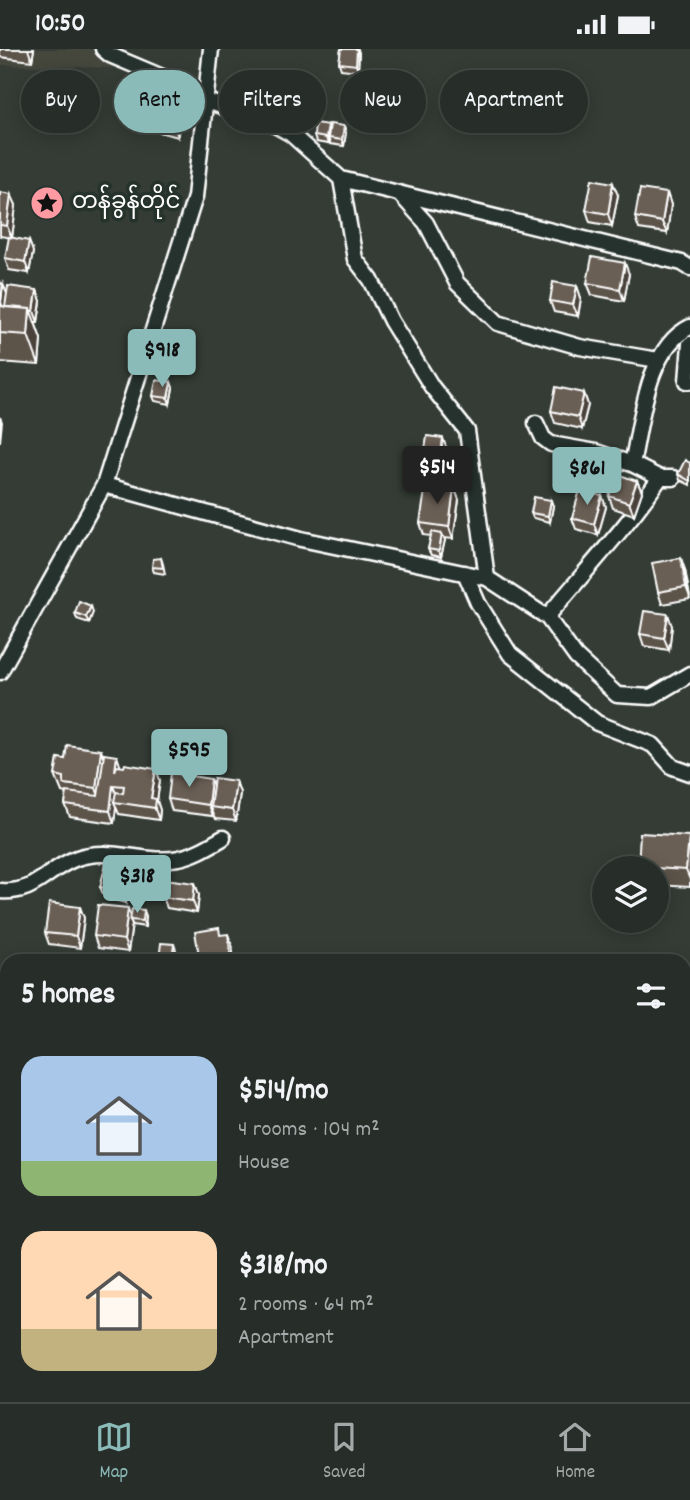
<!DOCTYPE html>
<meta charset="utf-8">
<style>
:root{--surface:#272d28;--page:#333934;--text:#f1f3f6;--muted:#a4a8a8;--line:#434945;--accent:#8bbbb9}
body{margin:0;font-family:Dekko,"Noto Sans Myanmar",sans-serif;background:var(--page);color:var(--text);height:100vh;display:flex;flex-direction:column;font-size:26px;white-space:nowrap}
*{box-sizing:border-box;margin:0}
p{font-size:23px;color:var(--muted)}
.icon{flex:none;width:38px;height:38px;fill:none;stroke:currentColor;stroke-width:2;stroke-linecap:round;stroke-linejoin:round}
.map{position:relative;flex:1;overflow:hidden}
.side{position:absolute;left:0px;top:905px;width:691px;height:450px;display:flex;flex-direction:column;background:var(--surface);border-radius:21px 21px 0 0;box-shadow:0 4px 18px #0003,0 0 0 2px var(--line)}
.side>*{flex:none}
.top-card{position:absolute;left:21px;top:21px;width:649px;height:63px;display:flex;gap:14px}
.fabs{position:absolute;left:592px;top:807px;display:grid;gap:14px}
.fabs a{display:grid;place-items:center;width:77px;height:77px;border-radius:50%;background:var(--surface);box-shadow:0 4px 18px #0003,0 0 0 2px var(--line);font-size:35px}
.price{position:absolute;translate:-50% -60px;padding:0 16px;border-radius:7px;background:var(--accent);color:#111;font-size:23px;line-height:46px;filter:drop-shadow(0 2px 4px #0008)}
.price::after{content:'';position:absolute;left:50%;top:42px;width:21px;height:16px;margin-left:-10px;background:inherit;clip-path:polygon(0 0,100% 0,50% 100%)}
.price.current{background:#222;color:#fff}
ul{padding:0;list-style:none}
li{display:flex;align-items:center;gap:21px;height:175px;padding:0 21px}
li span{display:grid;place-items:center;flex:none;width:196px;height:140px;border-radius:21px;color:#555}
li>.icon{margin-inline-start:auto}
span .icon{width:84px;height:84px;fill:#fffc;stroke-width:1}
li b{font-size:30px}
h2{display:flex;justify-content:space-between;align-items:center;height:84px;padding:0 21px;font-size:30px}
.chip{padding:0 24px;border-radius:32px;background:var(--surface);box-shadow:0 4px 18px #0003,0 0 0 2px var(--line);font-size:24px;line-height:63px}
.chip.current{background:var(--accent);color:#111}
.status{display:flex;justify-content:space-between;align-items:center;height:49px;padding:0 35px;background:var(--surface);direction:ltr}
.status svg{height:19px;fill:currentColor}
.menu{display:flex;justify-content:space-around;align-items:center;height:98px;border-top:2px solid var(--line);background:var(--surface);font-size:19px;color:var(--muted)}
.menu a{display:grid;justify-items:center;gap:4px}
.menu .current{color:var(--accent)}
.map>svg:first-child{display:block}
.built{fill:#44463e}
.lines{fill:none;stroke-linecap:round;stroke-linejoin:round}
.minor-casing{stroke:#fff;stroke-width:19}
.minor{stroke:#26332d;stroke-width:14}
.wall{fill:#5b5248;stroke:#fff;stroke-width:2}
.shaded-wall{fill:#4a423b;stroke:#fff;stroke-width:2}
.building{fill:#6a5f54;stroke:#fff;stroke-width:2}
.labels{text-anchor:middle;dominant-baseline:central;stroke-width:7;stroke-linejoin:round;paint-order:stroke}
.poi-label{font-size:23px;fill:#fff;stroke:#26332d;text-anchor:start}
</style>
<div class="status"><b>10:50</b><svg viewBox="0 0 49 12"><path d="M0 12V9h3v3zM5 12V6h3v6zM10 12V3h3v9zM15 12V0h3v12zM26 1h20v11H26zM47 4h2v5h-2z"/></svg></div>
<div class="map">
<svg width="690" height="1353" viewBox="0 0 690 1353">
<rect width="100%" height="100%" fill="#343c35"/>
<filter id="ink" filterUnits="userSpaceOnUse"><feTurbulence type="fractalNoise" baseFrequency=".0143" numOctaves="2"/><feDisplacementMap in="SourceGraphic" scale="14" xChannelSelector="R" yChannelSelector="G"/><feConvolveMatrix kernelMatrix="1 2 1 2 8 2 1 2 1" color-interpolation-filters="sRGB"/></filter>
<g filter="url(#ink)">
<!-- built -->
<path class="built" d="M0,0H118L119,19L0,16Z"/>
<g class="lines">
<defs>
<path id="minor" d="M103,0L110,6L205,46
M204,51L273,75L291,85L341,130L682,214L690,219
M341,130L355,210L371,231L391,272L432,338L467,382L487,529
M399,144L426,174L457,234L498,274L580,298L658,311
M690,295L687,332H690
M536,374L543,389L551,395L596,403L632,415
M673,429H660L632,415C642,372 646,300 690,278
M104,436L195,148L211,0
M465,524L478,554L510,605L597,674L653,696L673,718L690,724
M547,568C585,522 626,479 660,429
M0,623L104,436L301,490L487,529L547,568L576,608L617,646L651,648L690,625
M0,842C37,845 46,820 77,809C110,797 146,816 179,809C195,806 209,797 223,789
M0,1059L7,1060
M0,1157L7,1158
M684,1255L690,1254
M499,1353L501,1348"/>
</defs>
<!-- minor casing -->
<use href="#minor" class="minor-casing"/>
<!-- minor -->
<use href="#minor" class="minor"/>
</g>
<!-- wall -->
<path class="wall" d="M0,0H34L32,12L0,8Z
M341,0H358L359,4L358,22L341,20L339,14Z
M184,61L178,88L159,83L155,72Z
M328,76L329,80L344,77L346,83L344,97L330,95L329,91L328,95L316,93L314,87Z
M0,143L16,156L12,189L0,187Z
M667,144L671,156L667,184L639,180L635,168Z
M618,146L612,177L590,173L586,161Z
M29,192L33,203L29,224L9,221L5,209Z
M629,225L624,252L592,246L587,234Z
M0,234L7,246L37,241L41,252L38,273H35L41,290L39,316L0,313Z
M577,237L581,249L578,267L554,263L550,252Z
M171,333L173,339L170,355L155,352L153,347Z
M584,344L588,356L582,380L555,374L551,362Z
M447,401L444,422L428,420L424,408Z
M690,414V436L680,431L678,425Z
M455,426L457,432L456,443L459,451L453,490L444,489L445,491L441,508L431,506L428,500L431,487L424,486L420,474L435,437Z
M637,432L642,443L634,466L613,459L609,447Z
M602,447L606,458L598,486L576,480L572,469Z
M553,457L550,473L533,469L531,464Z
M161,509L163,515L165,525L154,523L152,518Z
M685,521L690,550L662,555L658,543Z
M93,563L89,574L77,570L75,564Z
M672,577L669,601L644,597L640,585Z
M104,708L121,718L160,731L157,752L160,761L159,771L119,765L116,758L114,774L70,768L65,756L67,744L62,743L55,726L65,710Z
M211,730L213,735L236,732L240,744L236,772L215,770L212,764V767L172,762L168,750Z
M689,787L690,791V838L656,836V819H639L638,818Z
M133,821L140,833L136,848L128,846L126,854L105,849L100,838Z
M195,834L199,846L197,864L167,859L163,848Z
M80,858L84,869L80,899L49,895L45,884Z
M131,867H146L145,878L133,876L132,875L128,903L98,899L94,887Z
M232,896L234,912H200Z
M0,1011L7,1012V1048L0,1047Z
M0,1076L7,1077V1143L1,1142L0,1140V1115L2,1109H0Z
M525,1348H559L558,1353H536L535,1349H525Z"/>
<!-- shaded-wall -->
<path class="shaded-wall" d="M28,0H34L32,12Z
M357,0L359,4L358,22L356,16Z
M180,50L184,61L178,88L174,76Z
M328,76L330,81L328,95L326,89Z
M344,77L346,83L344,97L342,91Z
M613,134L618,146L612,177L608,165Z
M667,144L671,156L667,184L662,173Z
M11,145L16,156L12,189L7,177Z
M29,192L33,203L29,224L25,213Z
M625,214L629,225L624,252L620,240Z
M3,235L8,247L5,265L1,253Z
M577,237L581,249L578,267L573,256Z
M37,241L41,252L38,273L34,262Z
M30,260L41,290L39,316L28,286Z
M171,333L173,339L170,355L168,349Z
M584,344L588,356L582,380L578,368Z
M0,368L2,373L0,393Z
M443,389L447,401L444,422L440,411Z
M455,426L457,432L456,443L459,451L453,490L449,478Z
M637,432L642,443L634,466L629,454Z
M602,447L606,458L598,486L594,475Z
M551,451L553,457L550,473L548,467Z
M442,485L445,491L441,508L439,502Z
M681,509L685,521L690,548L686,538Z
M91,557L93,563L89,574L86,568Z
M668,565L672,577L669,601L664,589Z
M101,701L107,718L102,756L96,739Z
M117,707L121,719L115,722Z
M156,720L160,731L157,752L160,761L159,771L151,749Z
M211,730L215,741L210,758L212,764V767L208,756Z
M236,732L240,744L236,772L232,761Z
M113,736L117,747L114,753L116,758L114,774L110,762Z
M689,787L690,791V831L686,821Z
M135,821L140,833L136,848L132,837Z
M195,834L199,846L197,864L193,852Z
M123,835L128,846L126,854L122,843Z
M80,858L84,869L80,899L76,887Z
M128,859L132,871H130L132,875L128,903L124,891Z
M144,861L146,867L145,878L143,872Z
M228,885L232,896L234,912H232L231,908Z
M174,895L176,901L175,912H172Z
M388,1348H396V1353H388Z
M554,1348H559L558,1353H556Z"/>
<!-- building -->
<path class="building" d="M341,0H357L356,16L339,14Z
M161,45L180,50L174,76L155,72Z
M315,74L328,76L326,89L314,87Z
M330,75L344,77L342,91L328,89Z
M592,130L613,134L608,165L586,161Z
M640,140L667,144L662,173L635,168Z
M0,143L11,145L7,177L0,176Z
M9,188L29,192L25,213L5,209Z
M592,208L625,214L620,240L587,234Z
M553,233L577,237L573,256L550,252Z
M0,234L3,235L1,253H0Z
M8,237L37,241L34,262L30,261V260L5,258Z
M0,257L30,260L28,286L0,284Z
M156,331L171,333L168,349L153,347Z
M556,338L584,344L578,368L551,362Z
M427,387L443,389L440,411L424,408Z
M685,411L690,414V432L678,425Z
M437,423L455,426L454,439L435,437Z
M617,425L637,432L629,454L609,447Z
M426,435L454,439L449,478L420,474Z
M580,441L602,447L594,475L572,469Z
M534,448L551,451L548,467L531,464Z
M432,483L442,485L439,502L428,500Z
M161,509L163,519L152,518L153,510Z
M681,509L686,538L658,543L652,514Z
M79,552L91,557L86,568L75,564Z
M644,562L668,565L664,589L640,585Z
M67,696L101,701L96,739L64,735V728L55,726L58,709L65,710Z
M104,705L117,707L115,722L117,717L124,718L125,715L156,720L151,749L156,750L155,759L114,753L116,743L123,744L124,737L113,736L110,762L65,756L67,743L98,747Z
M171,724L211,730L208,756L168,750Z
M214,729L236,732L232,761L210,758Z
M640,784L689,787L686,821L638,818Z
M111,808L130,812L128,819L135,821L132,837L123,835L122,843L100,838L107,810Z
M165,830L195,834L193,852L163,848Z
M49,854L80,858L76,887L45,884Z
M98,856L128,859L124,891L94,887Z
M132,860L144,861L143,872L130,871Z
M219,879L220,886L228,885L231,908L200,912L195,883Z
M161,894L174,895L172,912L159,911Z
M0,1011L7,1012V1028L5,1037L0,1036Z
M0,1076L7,1077V1099L0,1098Z
M3,1103L7,1104V1133L0,1131V1115Z
M358,1348H388V1353L358,1352Z"/>
</g>
<!-- icons -->
<defs>
<symbol id="sight-disc" viewBox="-11 -11 22 22"><circle r="9.5" fill="#ff9aa2" stroke="#26332d"/><path d="M0-6L1.8-2.2L6-1.7L2.9 1.2L3.7 5.4L0 3.3L-3.7 5.4L-2.9 1.2L-6-1.7L-1.8-2.2Z" fill="#111"/></symbol>
</defs>
<g fill-rule="evenodd">
<use href="#sight-disc" x="28" y="135" width="38" height="38"/>
</g>
<g class="labels">
<!-- poi labels -->
<g class="poi-label">
<text x="72" y="154">တန်ခွန်တိုင်</text>
</g>
</g>
</svg>
<div class="fabs">
<a><svg class="icon" aria-label="layers" viewBox="0 0 24 24"><path d="M12 4l9 5-9 5-9-5zM3 14l9 5 9-5"/></svg></a>
</div>
<b class="price" style="left:162px;top:340px">$918</b>
<b class="price current" style="left:437px;top:457px">$514</b>
<b class="price" style="left:587px;top:458px">$861</b>
<b class="price" style="left:189px;top:740px">$595</b>
<b class="price" style="left:137px;top:866px">$318</b>
<div class="top-card">
<a class="chip">Buy</a>
<a class="chip current">Rent</a>
<a class="chip">Filters</a>
<a class="chip">New</a>
<a class="chip">Apartment</a>
</div>
<section class="side">
<h2>5 homes<svg class="icon" aria-label="filters" viewBox="0 0 24 24"><path d="M4 7h16M4 17h16"/><circle cx="9" cy="7" r="2"/><circle cx="15" cy="17" r="2"/></svg></h2>
<ul>
<li><span style="background:linear-gradient(#a9c7e8 75%,#8fb573 0)"><svg class="icon" aria-label="home" viewBox="0 0 24 24"><path d="M3 11l9-7 9 7M6 9v11h12V9"/></svg></span><div><b>$514/mo</b><p>4 rooms · 104 m²</p><p>House</p></div></li>
<li><span style="background:linear-gradient(#ffd9b3 70%,#c2b280 0)"><svg class="icon" aria-label="home" viewBox="0 0 24 24"><path d="M3 11l9-7 9 7M6 9v11h12V9"/></svg></span><div><b>$318/mo</b><p>2 rooms · 64 m²</p><p>Apartment</p></div></li>
</ul>
</section>
</div>
<nav class="menu">
<a class="current"><svg class="icon" aria-label="map" viewBox="0 0 24 24"><path d="M3 6l6-2 6 2 6-2v14l-6 2-6-2-6 2zM9 4v14M15 6v14"/></svg>Map</a>
<a><svg class="icon" aria-label="saved" viewBox="0 0 24 24"><path d="M7 4h10v16l-5-4-5 4z"/></svg>Saved</a>
<a><svg class="icon" aria-label="home" viewBox="0 0 24 24"><path d="M3 11l9-7 9 7M6 9v11h12V9"/></svg>Home</a>
</nav>
